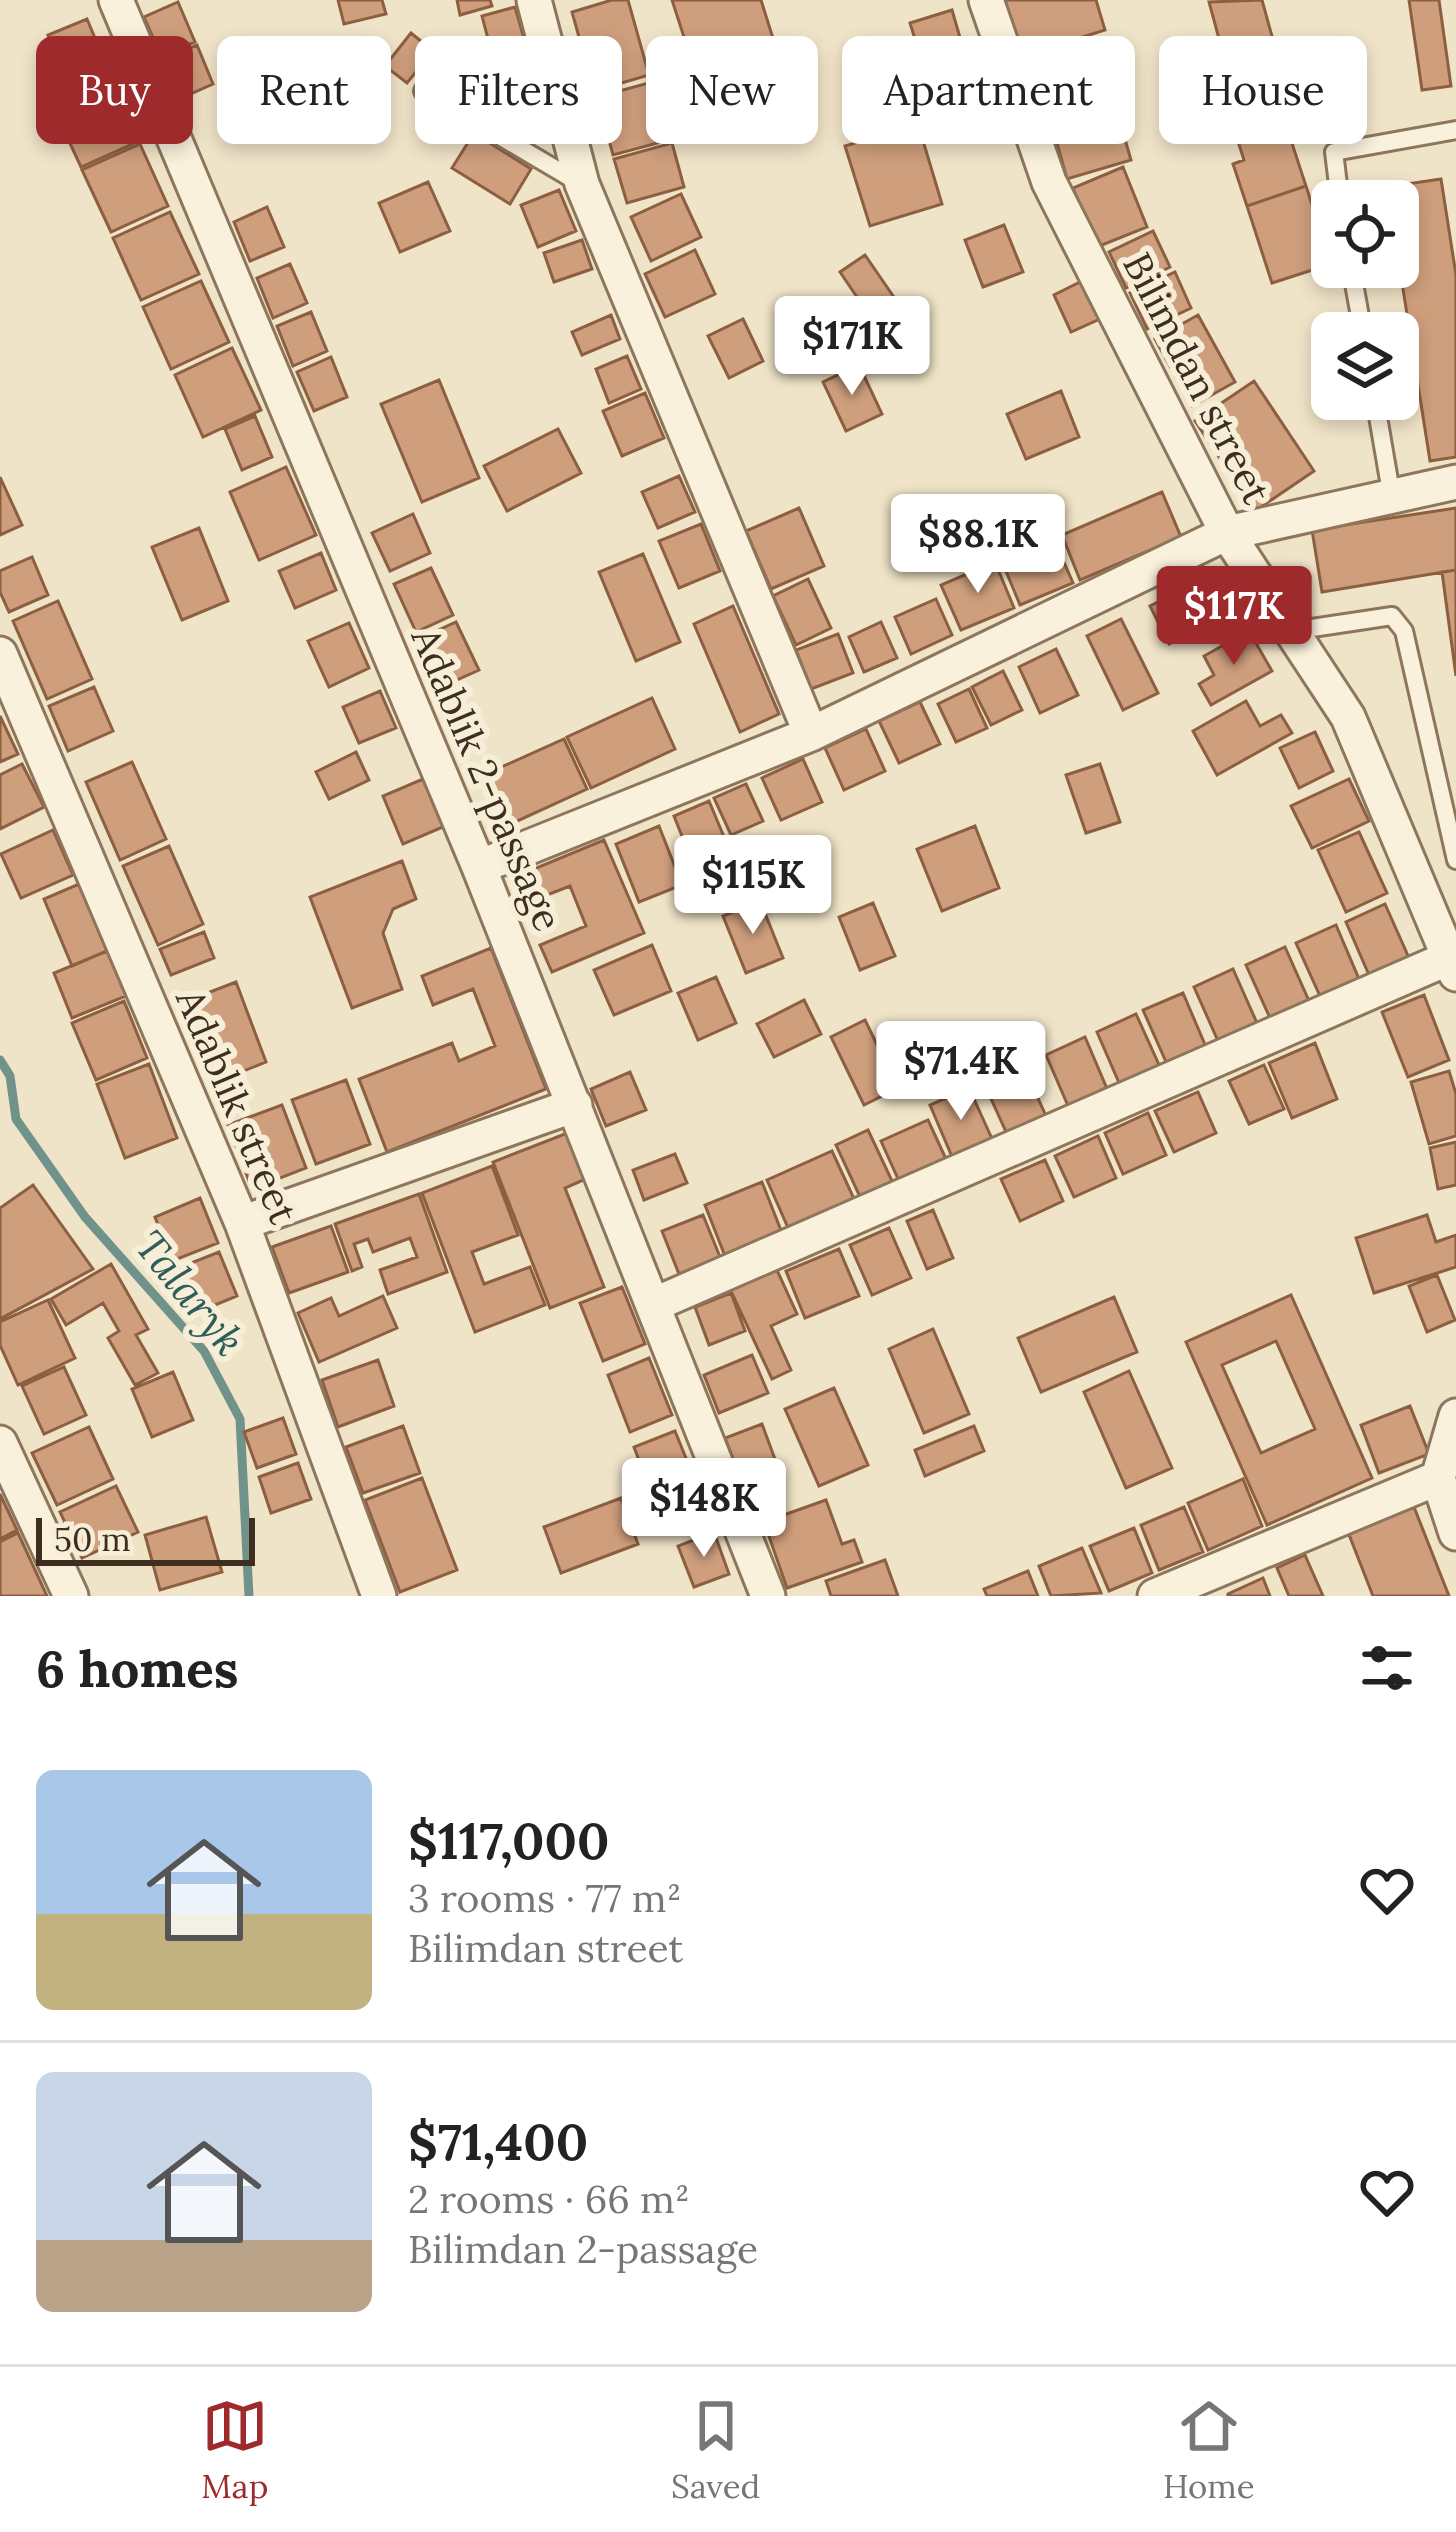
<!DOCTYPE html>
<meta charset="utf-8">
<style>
:root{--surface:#fff;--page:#f2f2f2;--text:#222;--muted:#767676;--line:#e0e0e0;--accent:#9e2a2b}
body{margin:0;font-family:Lora,serif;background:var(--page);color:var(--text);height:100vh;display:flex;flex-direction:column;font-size:45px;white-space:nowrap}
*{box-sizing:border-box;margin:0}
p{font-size:39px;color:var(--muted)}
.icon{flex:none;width:66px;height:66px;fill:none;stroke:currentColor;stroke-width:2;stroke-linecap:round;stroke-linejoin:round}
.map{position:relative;height:1596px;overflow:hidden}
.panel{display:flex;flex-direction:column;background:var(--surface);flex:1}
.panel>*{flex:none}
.hud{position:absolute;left:36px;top:36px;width:1386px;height:108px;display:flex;gap:24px}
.tools{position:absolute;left:1311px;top:180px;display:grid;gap:24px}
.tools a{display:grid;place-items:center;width:108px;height:108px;border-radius:18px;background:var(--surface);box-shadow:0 6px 18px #0003;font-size:60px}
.scale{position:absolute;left:36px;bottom:30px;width:219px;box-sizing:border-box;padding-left:12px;border:6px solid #3d2e20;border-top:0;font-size:33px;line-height:42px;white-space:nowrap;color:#3d2e20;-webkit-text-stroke:9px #f7eed8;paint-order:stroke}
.price{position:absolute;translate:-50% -102px;padding:0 27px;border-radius:12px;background:#fff;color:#222;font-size:39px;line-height:78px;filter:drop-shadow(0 3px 6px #0008)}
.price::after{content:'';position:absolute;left:50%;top:72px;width:36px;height:27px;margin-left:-18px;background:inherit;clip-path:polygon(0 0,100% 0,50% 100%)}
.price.selected{background:var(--accent);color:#fff}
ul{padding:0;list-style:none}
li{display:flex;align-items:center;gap:36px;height:300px;padding:0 36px}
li+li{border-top:3px solid var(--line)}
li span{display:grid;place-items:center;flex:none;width:336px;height:240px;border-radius:18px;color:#555}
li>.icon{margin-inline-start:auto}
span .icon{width:144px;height:144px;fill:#fffc;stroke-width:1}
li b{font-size:51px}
h2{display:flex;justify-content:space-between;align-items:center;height:144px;padding:0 36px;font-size:51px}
.chip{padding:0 42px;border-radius:18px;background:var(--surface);box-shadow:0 6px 18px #0003;font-size:42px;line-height:108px}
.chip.selected{background:var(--accent);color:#fff}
.dock{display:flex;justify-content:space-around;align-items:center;height:168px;border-top:3px solid var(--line);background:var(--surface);font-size:33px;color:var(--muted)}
.dock a{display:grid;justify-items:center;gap:6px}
.dock .selected{color:var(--accent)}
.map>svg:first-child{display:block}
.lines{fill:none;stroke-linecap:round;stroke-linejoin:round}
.stream{stroke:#6f938a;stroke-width:9}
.building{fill:#cf9f7d;stroke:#8d5f41;stroke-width:3;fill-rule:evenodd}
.lane-casing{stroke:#8d765c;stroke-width:22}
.street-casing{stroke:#8d765c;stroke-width:39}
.lane{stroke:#faf1dc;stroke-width:16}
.street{stroke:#faf1dc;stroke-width:33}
.labels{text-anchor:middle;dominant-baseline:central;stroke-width:12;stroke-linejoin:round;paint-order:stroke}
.street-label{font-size:39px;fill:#3d2e20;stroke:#f7eed8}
.water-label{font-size:42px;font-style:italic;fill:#2f5d5a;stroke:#f7eed8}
</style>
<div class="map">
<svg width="1456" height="1596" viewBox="0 0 1456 1596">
<rect width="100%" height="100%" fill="#f0e4c8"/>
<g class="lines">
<!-- stream -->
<path class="stream" d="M0,1060L10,1076L16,1119L85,1217L204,1351L240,1419L249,1596"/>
</g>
<!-- building -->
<path class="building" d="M338,0H382L386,14L344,24Z
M457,0H490L492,6L460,15Z
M612,0H628L649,75L594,91L572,12Z
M672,0H761L776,48L696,74Z
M1005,0H1096L1105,30L1022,56Z
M1262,0L1293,113L1243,127L1209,2Z
M1409,0H1439L1451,86L1422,90Z
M178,2L195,42L161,56L144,17Z
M515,7L527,49L493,58L482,16Z
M952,10L965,55L924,68L910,23Z
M87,19L105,62L66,78L48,35Z
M411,33L433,51L407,83L385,66Z
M197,45L213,84L179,99L163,59Z
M1098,46L1131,160L1067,179L1035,64Z
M528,53L546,117L502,128L485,64Z
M306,60L332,117L278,142L252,85Z
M110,79L139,141L81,167L52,105Z
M652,82L669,140L613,155L597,97Z
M1284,119L1306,186L1247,206L1233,164L1244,160L1236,135Z
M918,124L942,204L870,226L845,146Z
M474,133L531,169L510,204L452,168Z
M672,143L684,187L627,203L614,159Z
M140,144L168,206L111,232L82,170Z
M1123,167L1147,227L1097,247L1073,188Z
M1441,179L1456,275V457L1430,461L1398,257V201H1389L1387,187Z
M428,182L450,231L400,252L379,203Z
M1306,186L1331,264L1272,283L1247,206Z
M559,190L576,231L538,247L521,205Z
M681,194L701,237L651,261L631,217Z
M267,207L284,247L250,261L234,222Z
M170,212L199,274L141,300L113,238Z
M1004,225L1023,272L983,287L965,240Z
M1153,231L1170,267L1126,288L1109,252Z
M582,240L592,269L554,282L544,253Z
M695,250L715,294L665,317L645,274Z
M865,255L913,325L899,335L910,351L881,370L844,314L861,303L840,272Z
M290,264L307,303L273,318L257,278Z
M1175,272L1191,308L1147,329L1130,293Z
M1084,280L1102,318L1071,332L1054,295Z
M201,281L229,342L171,369L143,307Z
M311,312L327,351L293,366L277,326Z
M611,315L620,339L582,355L572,332Z
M1198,315L1235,382L1192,406L1155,339Z
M743,319L763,361L729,378L708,336Z
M232,348L261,410L203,437L175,375Z
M627,356L641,389L609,403L596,369Z
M331,357L347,397L314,411L297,372Z
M859,365L882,414L846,431L823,382Z
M439,380L479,478L422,502L381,404Z
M1254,381L1314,471L1255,511L1195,421Z
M1061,391L1079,437L1026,459L1007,414Z
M645,393L664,438L622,456L603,411Z
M255,416L272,457L242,470L225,429Z
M558,429L581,473L507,511L484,466Z
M286,467L316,535L259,560L230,492Z
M679,476L695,512L658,528L642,492Z
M0,477L22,525L0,535Z
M1162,492L1181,537L1080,580L1062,535Z
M799,508L824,566L771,589L746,531Z
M1456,508V570L1322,592L1312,530Z
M413,514L430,553L390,571L372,533Z
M701,524L720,571L679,588L659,541Z
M199,528L228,601L182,620L152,547Z
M1053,537L1073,583L1020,605L1001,559Z
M321,553L336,590L295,608L279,571Z
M643,554L680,642L636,661L599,572Z
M32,557L48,595L9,612L0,592V571Z
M995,562L1014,608L961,630L941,585Z
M431,568L453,615L416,632L394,584Z
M1456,570V676L1442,572Z
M808,579L831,628L796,645L773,596Z
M1197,583L1216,620L1169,644L1150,606Z
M936,599L952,635L911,654L895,617Z
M58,601L92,679L47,699L13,621Z
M733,606L779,714L740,732L694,624Z
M1121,619L1158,693L1123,710L1087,636Z
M456,622L479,670L441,687L419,639Z
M881,622L897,658L864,672L849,637Z
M349,623L369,668L329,687L308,641Z
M1249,631L1272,671L1211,705L1199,684L1214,675L1204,656Z
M838,634L853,673L811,689L796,650Z
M1056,649L1078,695L1040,713L1019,667Z
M1003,671L1022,710L991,725L972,687Z
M94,687L113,731L68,751L49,706Z
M969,689L987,728L956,742L938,704Z
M380,691L396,728L359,743L343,707Z
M652,698L675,749L591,788L567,737Z
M1246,701L1260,726L1281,715L1292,733L1217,775L1193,731Z
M920,702L940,744L899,763L879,721Z
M0,716L18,754L0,762Z
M866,729L885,771L844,790L825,748Z
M1315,732L1333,771L1299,788L1280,748Z
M564,739L587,789L502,828L479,777Z
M356,752L369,780L329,799L316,772Z
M803,759L822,802L781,820L762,778Z
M132,762L166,839L120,860L86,782Z
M22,764L44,807L0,829V775Z
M1100,764L1120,822L1086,833L1066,775Z
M423,779L443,827L403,844L383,796Z
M1349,779L1369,821L1312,848L1291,806Z
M746,784L763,821L731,835L714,798Z
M709,801L724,837L688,851L674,816Z
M659,826L682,885L639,902L616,844Z
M975,826L999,888L942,911L917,849Z
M53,830L73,875L21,898L1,854Z
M1359,832L1387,893L1346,912L1318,850Z
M604,840L644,933L552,972L540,945L586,926L570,886L524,904L512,878Z
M169,846L203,924L158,945L123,866Z
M402,861L416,899L393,909L383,933L402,989L352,1008L310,897Z
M79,884L107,951L72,966L44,899Z
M760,901L783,958L746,973L723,916Z
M873,903L895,956L860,970L839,917Z
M1385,904L1409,958L1369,975L1346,922Z
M1336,925L1359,979L1320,996L1296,943Z
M204,932L214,958L171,975L160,949Z
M652,945L671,991L614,1015L594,970Z
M1285,947L1309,1001L1270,1018L1246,965Z
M491,948L546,1089L387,1152L359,1079L452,1043L459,1061L495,1046L473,989L433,1005L422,976Z
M107,951L126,996L72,1018L54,973Z
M1233,969L1257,1023L1218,1041L1194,987Z
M716,977L736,1023L698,1040L678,993Z
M236,982L266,1062L211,1084L181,1003Z
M1183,993L1206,1047L1167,1064L1143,1010Z
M1424,995L1449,1060L1408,1077L1382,1012Z
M804,1000L821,1034L774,1057L757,1024Z
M124,1001L147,1058L96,1080L72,1023Z
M1136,1014L1160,1067L1120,1085L1097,1032Z
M865,1020L898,1088L864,1105L831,1037Z
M1085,1037L1108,1091L1069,1108L1046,1055Z
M1315,1043L1337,1099L1292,1118L1269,1063Z
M1022,1063L1046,1116L1007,1134L983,1081Z
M149,1064L177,1138L125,1158L97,1084Z
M1264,1065L1284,1109L1249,1124L1229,1081Z
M1449,1071L1456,1094V1136L1429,1144L1411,1082Z
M630,1072L646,1110L606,1126L591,1089Z
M346,1080L370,1144L316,1164L292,1100Z
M969,1088L993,1141L953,1159L930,1105Z
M1198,1092L1216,1133L1174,1152L1155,1111Z
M282,1105L306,1168L252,1189L228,1125Z
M1148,1113L1166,1155L1123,1174L1105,1133Z
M928,1120L946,1159L899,1181L881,1141Z
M868,1130L893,1183L861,1199L836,1145Z
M570,1132L588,1178L565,1188L604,1287L550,1308L493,1162Z
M1098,1136L1116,1178L1074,1197L1055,1156Z
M1456,1142V1185L1438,1189L1430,1148Z
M832,1151L855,1201L789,1230L767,1180Z
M675,1154L687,1183L644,1200L633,1170Z
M1045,1160L1063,1201L1020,1221L1001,1179Z
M492,1166L518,1235L472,1252L484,1284L530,1267L545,1305L475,1332L422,1193Z
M762,1182L782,1233L725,1256L705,1205Z
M33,1185L93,1269L0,1319V1208Z
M419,1194L447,1272L388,1294L380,1270L417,1257L410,1238L373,1252L368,1239L354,1244L362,1267L352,1271L335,1224Z
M200,1198L218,1243L172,1261L155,1217Z
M933,1210L953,1258L927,1269L907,1221Z
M703,1215L720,1257L679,1274L662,1231Z
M1427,1215L1436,1242L1456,1235V1267L1374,1293L1356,1238Z
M331,1226L348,1272L289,1293L272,1247Z
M889,1228L911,1278L872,1295L850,1245Z
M839,1249L859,1296L805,1318L786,1271Z
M219,1252L237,1296L191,1315L173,1270Z
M111,1264L148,1329L136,1335L158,1373L135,1385L108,1338L119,1331L103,1303L66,1325L51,1299Z
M776,1268L797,1314L771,1326L791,1370L772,1379L730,1289Z
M1437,1275L1455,1320L1427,1332L1409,1286Z
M622,1287L645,1344L603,1361L580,1303Z
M731,1293L745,1331L709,1345L695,1307Z
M1291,1295L1372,1478L1267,1525L1186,1342ZM1276,1341L1315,1429L1261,1453L1222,1365Z
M383,1296L397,1328L319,1362L298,1313L331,1298L339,1316Z
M1114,1297L1137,1352L1041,1392L1018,1338Z
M48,1300L75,1358L18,1385L0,1345V1322Z
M933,1329L969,1414L924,1433L889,1349Z
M752,1355L768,1393L719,1413L704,1375Z
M649,1358L672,1415L630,1432L608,1375Z
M378,1360L394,1406L338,1427L322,1380Z
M64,1367L86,1415L44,1434L22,1386Z
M1129,1371L1172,1468L1126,1488L1084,1392Z
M173,1372L193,1420L152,1437L132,1389Z
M834,1388L868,1465L819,1486L785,1409Z
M1410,1406L1429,1454L1379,1473L1361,1425Z
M283,1418L296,1454L257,1468L244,1432Z
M762,1424L776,1462L740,1476L725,1438Z
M403,1426L420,1473L363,1493L346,1447Z
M974,1426L984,1451L925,1476L915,1450Z
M89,1427L113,1479L57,1505L32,1453Z
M675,1431L698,1488L656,1505L634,1447Z
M298,1463L311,1499L271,1513L259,1477Z
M422,1478L457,1570L400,1592L365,1500Z
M1243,1479L1262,1526L1208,1550L1188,1503Z
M116,1486L138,1532L82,1558L60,1512Z
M0,1494L17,1530L0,1539Z
M621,1498L638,1544L561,1573L544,1527Z
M826,1500L842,1544L854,1540L862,1562L787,1588L764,1522Z
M1184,1507L1203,1552L1159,1570L1141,1525Z
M1414,1507L1449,1596H1373L1348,1532Z
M206,1517L222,1572L160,1590L145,1535Z
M1134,1528L1152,1573L1109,1591L1090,1546Z
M714,1532L729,1574L694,1587L678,1546Z
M18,1533L47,1596H0V1542Z
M1082,1548L1101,1593L1051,1596L1039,1566Z
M1305,1555L1323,1596H1289L1277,1568Z
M885,1560L898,1596H831L826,1581Z
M1028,1571L1038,1596H987L984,1589Z
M1263,1578L1270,1596H1228V1594Z"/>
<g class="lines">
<defs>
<path id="lane" d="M423,91L581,184
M1340,201L1334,152L1456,130
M1351,267L1363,333
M1375,399L1392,498
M1292,631L1392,616L1404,631L1456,860"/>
<path id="street" d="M116,0L479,867L768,1596
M534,0L582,184L811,734
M986,0L1049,182L1227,533L1348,717L1456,974
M0,654L242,1223L379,1596
M479,867L811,734L1227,533L1456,482
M242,1223L575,1105
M653,1305L1451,957
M1456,1416L1438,1478L1456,1533
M0,1443L71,1596
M1155,1596L1438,1478"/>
</defs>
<!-- lane casing -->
<use href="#lane" class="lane-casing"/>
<!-- street casing -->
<use href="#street" class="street-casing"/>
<!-- lane -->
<use href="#lane" class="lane"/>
<!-- street -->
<use href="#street" class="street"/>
</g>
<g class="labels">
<!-- street labels -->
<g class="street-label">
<text transform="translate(1197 378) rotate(63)">Bilimdan street</text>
<text transform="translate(487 779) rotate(67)">Аdаblik 2-passage</text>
<text transform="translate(237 1106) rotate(67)">Adablik street</text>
</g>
<!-- water labels -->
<g class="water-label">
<text transform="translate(190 1293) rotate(51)">Talaryk</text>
</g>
</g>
</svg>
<div class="tools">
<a><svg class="icon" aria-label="locate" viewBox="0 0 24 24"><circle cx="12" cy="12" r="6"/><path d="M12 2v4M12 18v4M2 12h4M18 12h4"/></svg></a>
<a><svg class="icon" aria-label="layers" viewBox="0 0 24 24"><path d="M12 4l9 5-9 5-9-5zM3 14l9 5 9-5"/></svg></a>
</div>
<div class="scale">50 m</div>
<b class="price" style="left:852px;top:398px">$171K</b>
<b class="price" style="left:978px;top:596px">$88.1K</b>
<b class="price selected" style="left:1234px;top:668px">$117K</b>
<b class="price" style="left:753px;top:937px">$115K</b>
<b class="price" style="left:961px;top:1123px">$71.4K</b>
<b class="price" style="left:704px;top:1560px">$148K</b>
<div class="hud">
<a class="chip selected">Buy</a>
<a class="chip">Rent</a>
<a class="chip">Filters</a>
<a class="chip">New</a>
<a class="chip">Apartment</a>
<a class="chip">House</a>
</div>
</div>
<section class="panel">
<h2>6 homes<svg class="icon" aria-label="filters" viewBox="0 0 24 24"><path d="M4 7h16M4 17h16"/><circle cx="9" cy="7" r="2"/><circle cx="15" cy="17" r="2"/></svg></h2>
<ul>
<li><span style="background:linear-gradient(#a9c7e8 60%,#c2b280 0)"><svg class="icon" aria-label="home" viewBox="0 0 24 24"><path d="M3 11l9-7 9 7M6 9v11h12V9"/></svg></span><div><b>$117,000</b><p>3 rooms · 77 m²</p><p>Bilimdan street</p></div><svg class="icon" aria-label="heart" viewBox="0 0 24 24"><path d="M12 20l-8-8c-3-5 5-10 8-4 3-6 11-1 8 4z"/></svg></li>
<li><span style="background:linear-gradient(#c9d6e8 70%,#b9a48a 0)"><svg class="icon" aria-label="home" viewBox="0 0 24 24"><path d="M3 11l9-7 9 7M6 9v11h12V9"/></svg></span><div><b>$71,400</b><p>2 rooms · 66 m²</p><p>Bilimdan 2-passage</p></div><svg class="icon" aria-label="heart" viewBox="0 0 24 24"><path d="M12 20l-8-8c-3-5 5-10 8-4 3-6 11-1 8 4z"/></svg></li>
</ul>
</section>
<nav class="dock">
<a class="selected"><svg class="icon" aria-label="map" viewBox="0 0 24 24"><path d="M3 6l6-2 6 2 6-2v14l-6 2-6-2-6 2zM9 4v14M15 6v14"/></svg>Map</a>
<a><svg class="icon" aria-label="saved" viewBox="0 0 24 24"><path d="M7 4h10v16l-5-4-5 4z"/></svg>Saved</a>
<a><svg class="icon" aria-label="home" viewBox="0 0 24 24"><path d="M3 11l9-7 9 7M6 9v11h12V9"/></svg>Home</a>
</nav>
